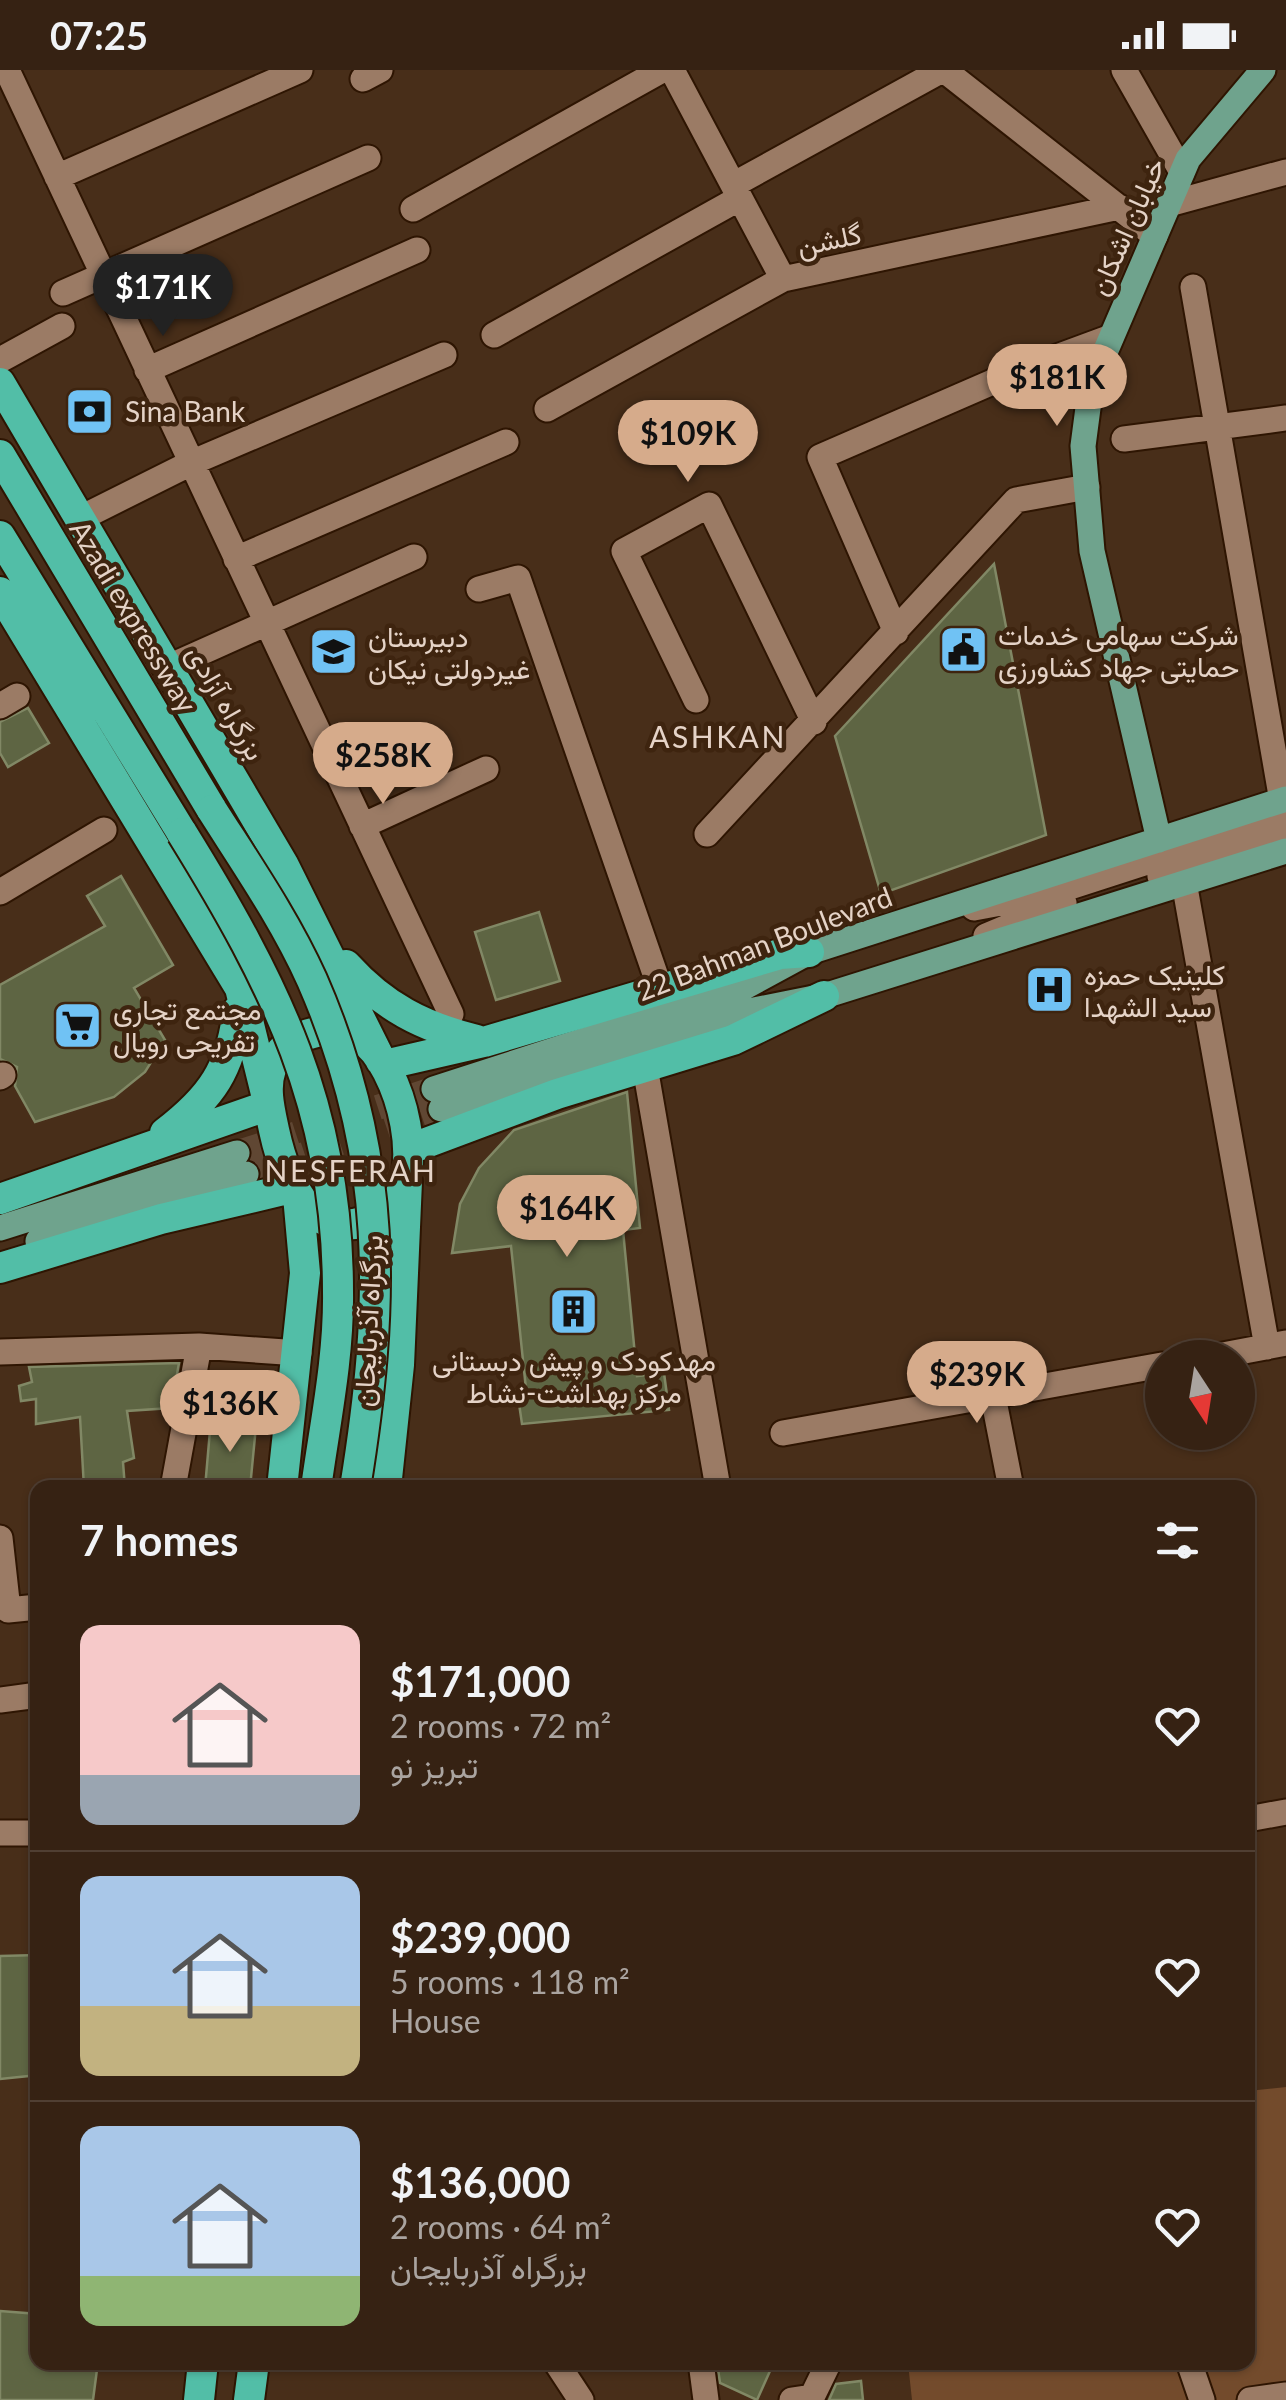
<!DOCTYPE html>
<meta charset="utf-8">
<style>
:root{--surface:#362213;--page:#412f21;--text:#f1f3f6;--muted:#aaa4a0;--line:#503f33;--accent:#d6ab8b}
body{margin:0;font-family:Lato,Vazirmatn,sans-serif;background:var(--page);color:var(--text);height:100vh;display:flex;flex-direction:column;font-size:38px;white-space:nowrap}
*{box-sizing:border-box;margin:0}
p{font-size:32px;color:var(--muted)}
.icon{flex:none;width:55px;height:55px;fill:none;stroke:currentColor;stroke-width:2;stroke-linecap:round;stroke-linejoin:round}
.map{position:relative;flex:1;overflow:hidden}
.drawer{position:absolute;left:30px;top:1410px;width:1225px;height:890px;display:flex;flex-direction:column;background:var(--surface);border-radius:20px;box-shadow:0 2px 8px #0004,0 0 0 2px var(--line)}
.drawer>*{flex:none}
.needle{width:65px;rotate:168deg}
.controls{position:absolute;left:1145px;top:1270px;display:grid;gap:20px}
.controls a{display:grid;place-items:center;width:110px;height:110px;border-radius:50%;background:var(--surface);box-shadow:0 2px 8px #0004,0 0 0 2px var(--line);font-size:50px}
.price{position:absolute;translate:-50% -85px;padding:0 22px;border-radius:35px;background:var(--accent);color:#111;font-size:32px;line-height:65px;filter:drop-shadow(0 2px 5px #0008)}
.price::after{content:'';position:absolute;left:50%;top:60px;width:30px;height:22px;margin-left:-15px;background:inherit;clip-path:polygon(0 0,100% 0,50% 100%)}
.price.active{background:#222;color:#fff}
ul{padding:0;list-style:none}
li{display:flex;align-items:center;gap:30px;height:250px;padding:0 50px}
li+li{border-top:2px solid var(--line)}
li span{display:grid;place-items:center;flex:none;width:280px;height:200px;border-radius:20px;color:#555}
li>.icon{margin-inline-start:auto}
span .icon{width:120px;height:120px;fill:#fffc;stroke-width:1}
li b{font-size:42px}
h2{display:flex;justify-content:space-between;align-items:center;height:120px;padding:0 50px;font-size:42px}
.status{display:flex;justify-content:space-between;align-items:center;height:70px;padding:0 50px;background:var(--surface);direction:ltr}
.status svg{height:28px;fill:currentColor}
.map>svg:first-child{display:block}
.green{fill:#734b2c}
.building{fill:#5e6543;stroke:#818865;stroke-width:2.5}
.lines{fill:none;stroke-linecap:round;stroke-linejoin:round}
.major-tunnel{stroke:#604733;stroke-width:25;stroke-dasharray:25 12;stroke-linecap:butt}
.minor-casing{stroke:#2e1502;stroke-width:29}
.major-casing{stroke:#2e1502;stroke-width:29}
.highway-casing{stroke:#2e1502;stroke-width:34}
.minor{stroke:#9b7b65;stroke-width:25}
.major{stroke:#6fa38d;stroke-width:25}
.highway{stroke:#52bea7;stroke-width:30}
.highway-bridge-casing{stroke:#2e1502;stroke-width:34;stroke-linecap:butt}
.highway-bridge{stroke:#52bea7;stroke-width:30}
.labels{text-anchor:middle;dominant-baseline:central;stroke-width:9;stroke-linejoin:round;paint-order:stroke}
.street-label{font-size:28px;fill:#e5d3c7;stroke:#3e240f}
.poi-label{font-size:28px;fill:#e5d3c7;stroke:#3e240f;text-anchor:start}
.neighbourhood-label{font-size:30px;letter-spacing:2.5px;fill:#e5d3c7;stroke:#3e240f}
</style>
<div class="status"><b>07:25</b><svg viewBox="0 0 49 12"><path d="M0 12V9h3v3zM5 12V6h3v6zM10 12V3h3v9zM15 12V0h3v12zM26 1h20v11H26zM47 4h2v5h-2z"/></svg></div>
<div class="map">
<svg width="1286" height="2330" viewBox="0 0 1286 2330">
<rect width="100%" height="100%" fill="#482e19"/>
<!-- green -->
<path class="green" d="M1286,2017V2330H912L908,2293L1248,2292V2021Z"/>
<!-- building -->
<path class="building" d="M994,494L1046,765L881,824L835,666Z
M28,638L49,673L8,697L0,683V652Z
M121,806L173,895L134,918L165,970L145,1002L114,1027L35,1052L15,1016L17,997L0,989V915L105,856L87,826Z
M539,842L560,911L496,930L475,862Z
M627,1022L640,1158L623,1160L637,1306L664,1303L669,1340L522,1354L517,1320L526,1319L511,1176L452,1183L460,1134L479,1098L514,1060Z
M179,1293L171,1338L127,1341L134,1388L123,1392L125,1418H84L80,1347L36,1354V1329L21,1331L19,1316L32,1312L29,1297Z
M211,1349L256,1356L250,1418H205Z
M38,1885V2005L0,2009V1886Z
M0,2241L38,2244V2292H98L93,2330H0Z
M717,2292H774L757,2330L720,2313Z
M861,2311L863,2330H829L836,2314Z"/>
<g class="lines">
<!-- major-tunnel -->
<path class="major-tunnel" d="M237,1083L434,1019
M246,1104L441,1039"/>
<defs>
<path id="minor" d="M7,0L451,944
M672,0L783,209
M944,0L1155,166
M1124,0L1182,102
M363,9L380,0
M57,107L300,0
M733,115L942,0
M1169,134L1286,102
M413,139L662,0
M1193,217L1282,731
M63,223L368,88
M494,265L740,128
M0,290L62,256
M147,300L417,180
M547,339L783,209L1119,137
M1124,369L1286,348
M81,448L191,393L444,285
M236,489L506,372
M479,519L518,508L661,921
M896,562L820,387L1011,304L1111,267
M171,596L414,487
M696,630L624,481L709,435L814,652
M0,636L17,626
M362,756L486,699
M707,764L1016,430L1087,417
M1160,806L1286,767
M1184,812L1267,1277
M0,822L104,760
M974,838L1048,824L1286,747
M986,866L1064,833
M645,997L718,1418
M0,1007L3,1005
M0,1282L199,1276L299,1283
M1207,1288L1286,1273
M993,1326L1011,1418
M783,1363L1162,1295
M173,1418L199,1276
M0,1468L8,1540L38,1537
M0,1630L38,1625
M1248,1749L1286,1742
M0,1763H38
M556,2292L581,2330
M701,2292L706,2330
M1189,2292L1202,2330
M792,2330L812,2327L829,2292
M1250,2330L1286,2325"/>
<path id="major" d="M1159,770L1092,481L1083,376L1091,315L1188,89L1263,0
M434,1019L739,920L809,882L1286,729
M441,1039L744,942L824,926L1286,781
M0,1158L237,1083
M38,1171L246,1104"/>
<path id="highway" d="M0,313L283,794L381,991
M0,385L212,740
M0,466L182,763
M0,522L240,918L268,1032
M346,895C384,937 423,957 477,970
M338,959C345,961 353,963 359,967C401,992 433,1116 382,1144C314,1181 286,1115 274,1060C270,1041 264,1018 271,999C282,969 309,961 338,959Z
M384,995L484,972L780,884L809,882
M165,1063C212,1027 231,999 238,940
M410,1079L557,1024L733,970L824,926
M0,1129L269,1035
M0,1198L161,1149L292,1118
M282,1418L305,1203L298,1126
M386,1418L399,1295L407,1111
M199,2330L203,2292
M249,2330L254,2292"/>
</defs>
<!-- minor casing -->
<use href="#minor" class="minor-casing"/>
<!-- major casing -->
<use href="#major" class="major-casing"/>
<!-- highway casing -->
<use href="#highway" class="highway-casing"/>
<!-- minor -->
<use href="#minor" class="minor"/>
<!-- major -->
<use href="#major" class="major"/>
<!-- highway -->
<use href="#highway" class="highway"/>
<defs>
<path id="highway-bridge" d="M212,740C247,795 285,850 312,910C389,1086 385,1233 355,1418
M182,763C276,915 338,1038 338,1222C339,1287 325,1353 316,1418"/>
</defs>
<!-- highway-bridge casing -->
<use href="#highway-bridge" class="highway-bridge-casing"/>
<!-- highway-bridge -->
<use href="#highway-bridge" class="highway-bridge"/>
</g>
<!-- icons -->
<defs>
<symbol id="bank-square" viewBox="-11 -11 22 22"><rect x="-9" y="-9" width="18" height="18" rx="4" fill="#70c2f4" stroke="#3e240f"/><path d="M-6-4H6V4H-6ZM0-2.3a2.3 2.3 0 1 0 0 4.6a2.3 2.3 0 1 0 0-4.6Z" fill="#111"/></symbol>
<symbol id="civic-square" viewBox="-11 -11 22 22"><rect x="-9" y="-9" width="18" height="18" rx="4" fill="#70c2f4" stroke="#3e240f"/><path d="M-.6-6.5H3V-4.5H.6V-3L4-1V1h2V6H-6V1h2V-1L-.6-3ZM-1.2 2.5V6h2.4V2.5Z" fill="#111"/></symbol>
<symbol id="school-square" viewBox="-11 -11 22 22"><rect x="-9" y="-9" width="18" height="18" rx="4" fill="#70c2f4" stroke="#3e240f"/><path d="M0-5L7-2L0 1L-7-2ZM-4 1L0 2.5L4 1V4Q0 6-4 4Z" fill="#111"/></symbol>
<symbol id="hospital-square" viewBox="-11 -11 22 22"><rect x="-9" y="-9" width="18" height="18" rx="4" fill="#70c2f4" stroke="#3e240f"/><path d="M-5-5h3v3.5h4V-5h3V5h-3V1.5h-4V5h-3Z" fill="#111"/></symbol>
<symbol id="supermarket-square" viewBox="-11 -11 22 22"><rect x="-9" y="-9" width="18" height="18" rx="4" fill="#70c2f4" stroke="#3e240f"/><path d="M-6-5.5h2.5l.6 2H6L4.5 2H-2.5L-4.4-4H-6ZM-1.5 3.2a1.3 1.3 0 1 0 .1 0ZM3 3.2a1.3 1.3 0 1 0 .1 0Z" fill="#111"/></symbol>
<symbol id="building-square" viewBox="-11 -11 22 22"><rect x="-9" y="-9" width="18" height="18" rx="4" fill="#70c2f4" stroke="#3e240f"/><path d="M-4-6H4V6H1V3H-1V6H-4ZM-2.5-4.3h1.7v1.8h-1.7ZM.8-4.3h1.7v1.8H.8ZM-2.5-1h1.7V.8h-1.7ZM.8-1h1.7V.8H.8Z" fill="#111"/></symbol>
</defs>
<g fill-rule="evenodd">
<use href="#bank-square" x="62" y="314" width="55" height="55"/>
<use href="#civic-square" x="936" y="552" width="55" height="55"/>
<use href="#school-square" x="306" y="554" width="55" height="55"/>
<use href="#hospital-square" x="1022" y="892" width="55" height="55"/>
<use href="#supermarket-square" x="50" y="928" width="55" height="55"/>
<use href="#building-square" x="546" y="1214" width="55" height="55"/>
</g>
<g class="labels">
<!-- street labels -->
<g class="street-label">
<text transform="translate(1126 156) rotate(-66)">خیابان اشکان</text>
<text transform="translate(829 169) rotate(-12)">گلشن</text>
<text transform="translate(134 546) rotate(59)">Azadi expressway</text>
<text transform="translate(227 632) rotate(60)">بزرگراه آزادی</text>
<text transform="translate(764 873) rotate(-21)">22 Bahman Boulevard</text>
<text transform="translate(367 1251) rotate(-87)">بزرگراه آذربایجان</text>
</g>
<!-- poi labels -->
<g class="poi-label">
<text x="125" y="341">Sina Bank</text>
<text x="998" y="564">شرکت سهامی خدمات<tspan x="998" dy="32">حمایتی جهاد کشاورزی</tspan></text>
<text x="368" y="566">دبیرستان<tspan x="368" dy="32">غیردولتی نیکان</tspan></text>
<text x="1084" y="904">کلینیک حمزه<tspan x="1084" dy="32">سید الشهدا</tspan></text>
<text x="113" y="939">مجتمع تجاری<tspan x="113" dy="32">تفریحی رویال</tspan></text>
<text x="574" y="1290" text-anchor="middle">مهدکودک و پیش دبستانی<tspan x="574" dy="32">مرکز بهداشت-نشاط</tspan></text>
</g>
<!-- neighbourhood labels -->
<g class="neighbourhood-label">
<text x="718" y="666">ASHKAN</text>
<text x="351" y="1100">NESFERAH</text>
</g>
</g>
</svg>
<div class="controls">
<a><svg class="needle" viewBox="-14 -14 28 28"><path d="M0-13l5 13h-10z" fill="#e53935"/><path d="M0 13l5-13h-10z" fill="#aaa4a0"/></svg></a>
</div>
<b class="price active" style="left:163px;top:269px">$171K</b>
<b class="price" style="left:1057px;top:359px">$181K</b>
<b class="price" style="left:688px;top:415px">$109K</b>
<b class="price" style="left:383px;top:737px">$258K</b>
<b class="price" style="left:567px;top:1190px">$164K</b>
<b class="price" style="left:977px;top:1356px">$239K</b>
<b class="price" style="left:230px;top:1385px">$136K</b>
<section class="drawer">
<h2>7 homes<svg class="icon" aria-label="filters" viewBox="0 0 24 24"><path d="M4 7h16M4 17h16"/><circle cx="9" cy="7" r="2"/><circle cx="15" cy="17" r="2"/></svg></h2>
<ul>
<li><span style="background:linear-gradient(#f6c9c9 75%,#9aa5b1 0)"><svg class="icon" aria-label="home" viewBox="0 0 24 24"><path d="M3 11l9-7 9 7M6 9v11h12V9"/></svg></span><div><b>$171,000</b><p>2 rooms · 72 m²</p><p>تبریز نو</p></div><svg class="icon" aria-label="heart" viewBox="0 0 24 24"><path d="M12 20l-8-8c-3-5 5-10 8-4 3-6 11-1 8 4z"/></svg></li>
<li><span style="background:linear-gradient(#a9c7e8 65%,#c2b280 0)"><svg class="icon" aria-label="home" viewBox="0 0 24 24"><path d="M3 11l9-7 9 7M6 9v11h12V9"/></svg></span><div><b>$239,000</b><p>5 rooms · 118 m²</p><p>House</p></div><svg class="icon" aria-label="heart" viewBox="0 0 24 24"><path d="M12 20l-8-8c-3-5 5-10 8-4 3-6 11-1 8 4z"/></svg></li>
<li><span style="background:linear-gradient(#a9c7e8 75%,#8fb573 0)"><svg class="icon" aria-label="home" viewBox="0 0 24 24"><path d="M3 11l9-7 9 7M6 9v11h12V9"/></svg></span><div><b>$136,000</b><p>2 rooms · 64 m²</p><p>بزرگراه آذربایجان</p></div><svg class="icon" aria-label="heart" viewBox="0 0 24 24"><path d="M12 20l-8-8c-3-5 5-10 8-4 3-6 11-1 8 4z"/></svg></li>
</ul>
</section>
</div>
